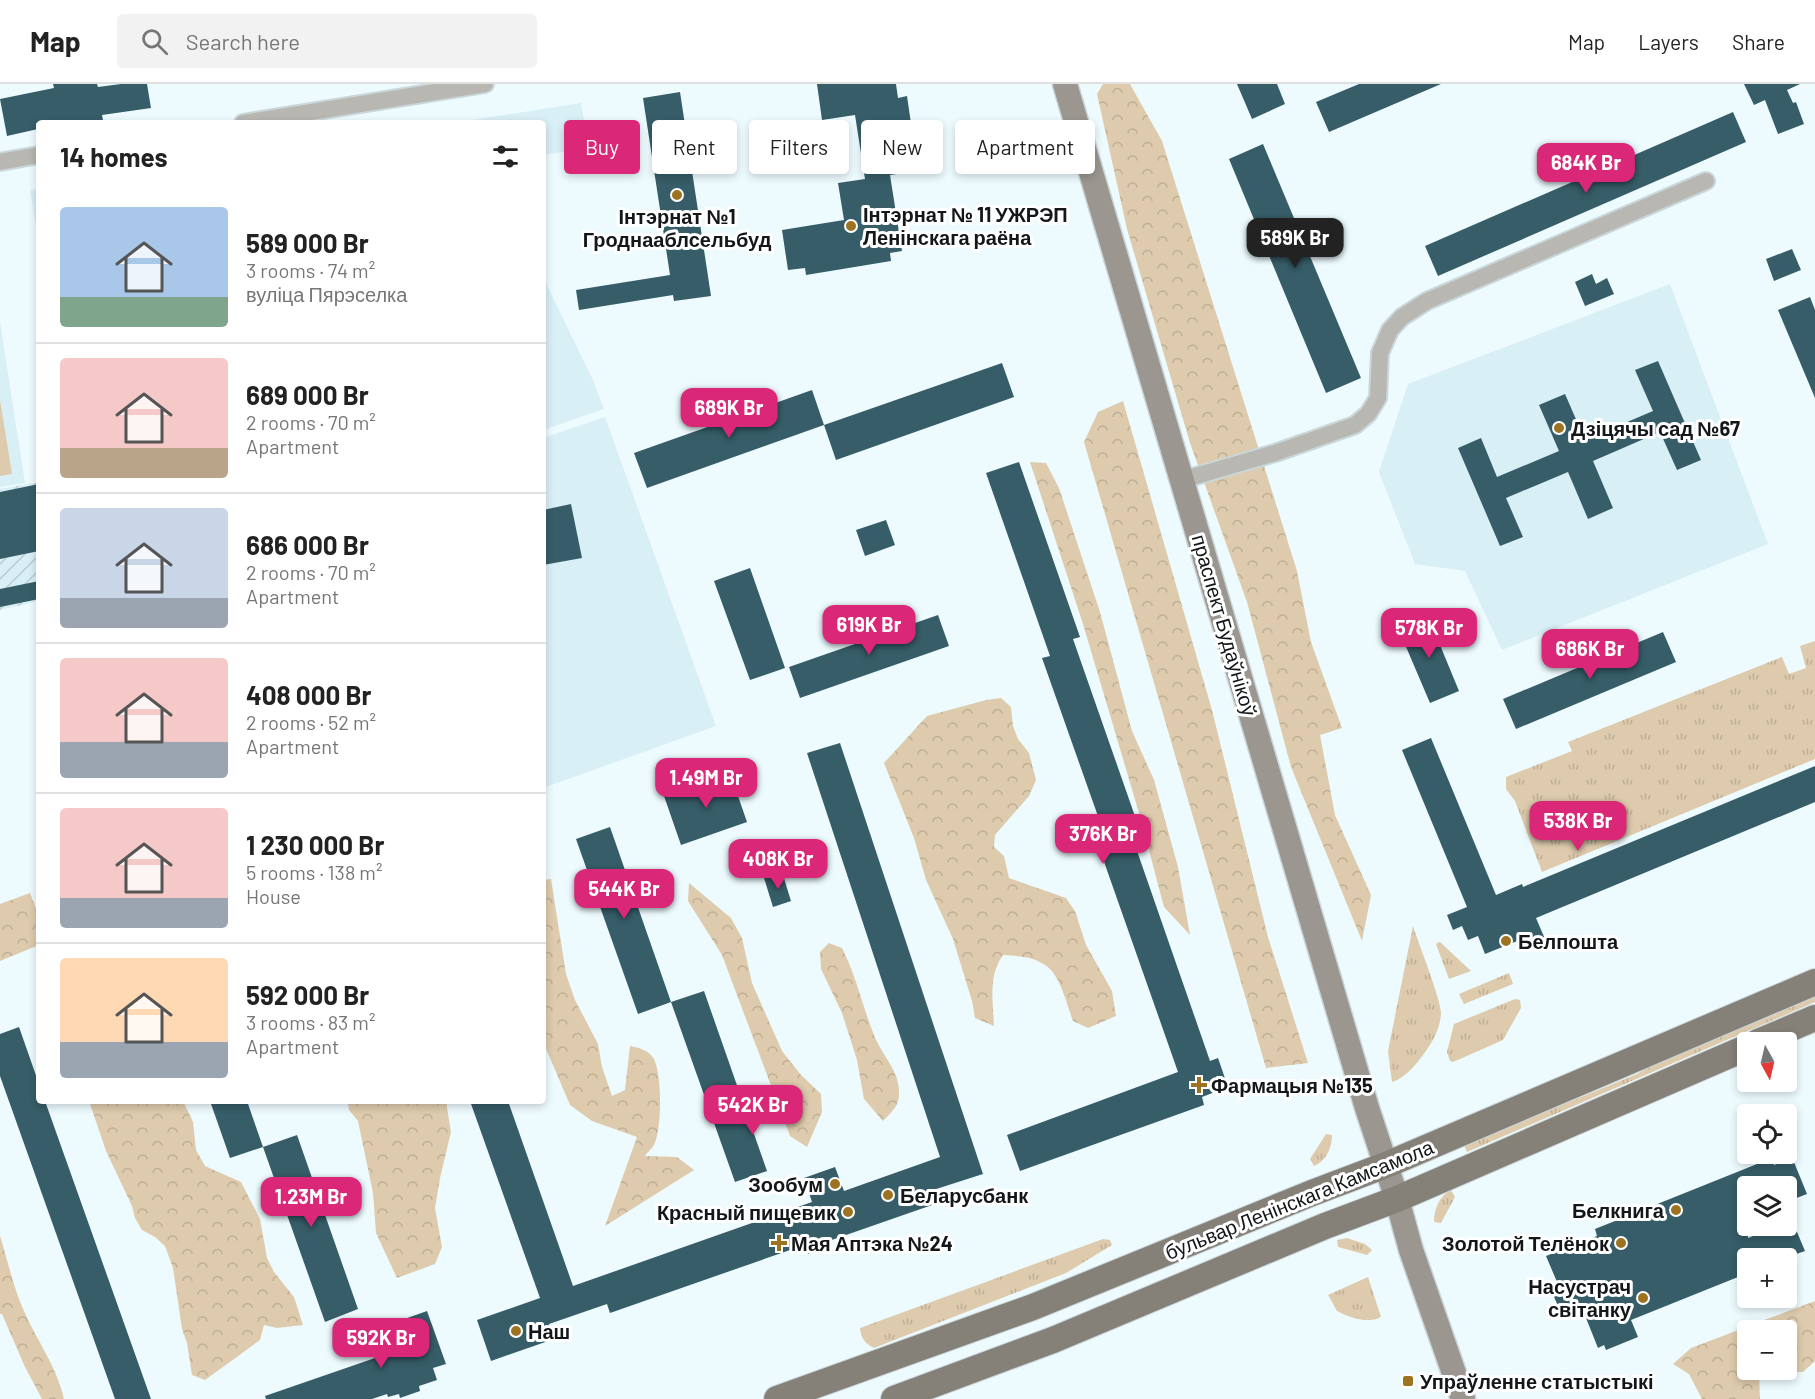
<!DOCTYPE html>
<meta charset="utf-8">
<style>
:root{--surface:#fff;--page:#f2f2f2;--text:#222;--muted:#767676;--line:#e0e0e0;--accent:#db2777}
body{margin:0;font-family:Barlow,sans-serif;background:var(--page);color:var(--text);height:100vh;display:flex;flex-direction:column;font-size:22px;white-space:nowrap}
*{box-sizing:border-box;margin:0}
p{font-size:20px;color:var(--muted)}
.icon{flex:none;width:33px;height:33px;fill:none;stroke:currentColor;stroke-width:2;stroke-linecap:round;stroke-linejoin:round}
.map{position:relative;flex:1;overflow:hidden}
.drawer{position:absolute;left:36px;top:36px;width:510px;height:984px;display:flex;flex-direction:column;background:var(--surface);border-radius:6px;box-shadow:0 3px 9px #0003}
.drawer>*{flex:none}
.banner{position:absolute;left:564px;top:36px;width:570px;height:54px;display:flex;gap:12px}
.needle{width:39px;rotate:172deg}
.buttons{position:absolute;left:1737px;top:948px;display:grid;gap:12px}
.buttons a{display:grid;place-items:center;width:60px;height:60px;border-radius:6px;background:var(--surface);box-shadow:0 3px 9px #0003;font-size:30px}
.price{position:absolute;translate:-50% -51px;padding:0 14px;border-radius:12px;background:var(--accent);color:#fff;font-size:20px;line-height:39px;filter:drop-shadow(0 2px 3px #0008)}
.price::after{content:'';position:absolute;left:50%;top:36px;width:18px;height:14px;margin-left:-9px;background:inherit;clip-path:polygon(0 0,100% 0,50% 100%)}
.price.current{background:#222;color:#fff}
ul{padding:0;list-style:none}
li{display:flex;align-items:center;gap:18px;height:150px;padding:0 24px}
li+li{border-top:2px solid var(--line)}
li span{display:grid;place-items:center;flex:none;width:168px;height:120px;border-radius:6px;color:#555}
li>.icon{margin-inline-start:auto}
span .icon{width:72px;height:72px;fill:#fffc;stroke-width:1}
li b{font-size:26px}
h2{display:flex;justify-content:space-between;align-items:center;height:72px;padding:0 24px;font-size:26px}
.pill{padding:0 21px;border-radius:6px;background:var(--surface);box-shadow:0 3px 9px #0003;font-size:21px;line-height:54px}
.pill.current{background:var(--accent);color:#fff}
header{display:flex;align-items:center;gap:36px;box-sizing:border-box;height:84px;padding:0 30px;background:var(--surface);border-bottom:2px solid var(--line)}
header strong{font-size:28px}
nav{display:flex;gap:33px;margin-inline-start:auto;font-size:21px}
.search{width:420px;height:54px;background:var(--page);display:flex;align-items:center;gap:15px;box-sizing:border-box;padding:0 21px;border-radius:6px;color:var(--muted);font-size:22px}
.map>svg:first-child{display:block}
.built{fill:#d9eff6}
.industrial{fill:url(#industrial-furrows)}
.grass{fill:url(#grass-tufts)}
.forest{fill:url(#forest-crowns);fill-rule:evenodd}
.pitch{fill:#decbad}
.building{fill:#365d68}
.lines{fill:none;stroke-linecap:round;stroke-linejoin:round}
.street-casing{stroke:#cad7da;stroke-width:20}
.secondary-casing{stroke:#cad7da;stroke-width:27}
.primary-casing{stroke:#cad7da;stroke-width:28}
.street{stroke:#b9b7b2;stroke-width:16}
.secondary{stroke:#9b9790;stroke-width:24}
.primary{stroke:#858078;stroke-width:26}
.poi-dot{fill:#9d7321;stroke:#fff;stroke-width:2}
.labels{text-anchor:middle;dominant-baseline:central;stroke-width:6;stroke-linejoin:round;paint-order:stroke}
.poi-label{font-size:20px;font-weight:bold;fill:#131719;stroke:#fff;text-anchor:start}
.street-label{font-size:20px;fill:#131719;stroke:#fff}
</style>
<header>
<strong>Map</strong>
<div class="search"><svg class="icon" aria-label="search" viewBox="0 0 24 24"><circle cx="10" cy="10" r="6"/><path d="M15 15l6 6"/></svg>Search here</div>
<nav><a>Map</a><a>Layers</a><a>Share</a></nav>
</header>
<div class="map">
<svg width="1815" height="1315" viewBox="0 0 1815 1315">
<defs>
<pattern id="industrial-furrows" width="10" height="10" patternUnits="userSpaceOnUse" patternTransform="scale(1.5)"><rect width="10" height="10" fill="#d9eff6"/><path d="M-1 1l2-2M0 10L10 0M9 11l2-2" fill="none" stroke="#b9ccd2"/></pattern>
<pattern id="grass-tufts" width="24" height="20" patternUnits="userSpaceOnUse" patternTransform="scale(1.5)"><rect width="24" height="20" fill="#decbad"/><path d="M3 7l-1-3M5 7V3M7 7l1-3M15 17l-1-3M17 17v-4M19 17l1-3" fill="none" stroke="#beae94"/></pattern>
<pattern id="forest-crowns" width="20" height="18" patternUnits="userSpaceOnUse" patternTransform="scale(1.5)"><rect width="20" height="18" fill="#decbad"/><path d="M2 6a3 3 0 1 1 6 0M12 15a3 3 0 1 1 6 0" fill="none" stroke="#beae94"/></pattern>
</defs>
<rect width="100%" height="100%" fill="#edfbff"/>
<!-- built -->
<path class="built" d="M581,19L589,64L543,71V39H453Z
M39,105V162L30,106Z
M543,193L593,296L604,325L543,346Z
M1670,200L1768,460L1502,566L1465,487L1415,480L1379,388L1408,300Z
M0,238L25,399L0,403Z
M605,333L716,642L543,704V354Z"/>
<!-- industrial -->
<path class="industrial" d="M39,398V517L0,526V405Z"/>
<!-- grass -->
<path class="grass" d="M1815,557V675L1542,788L1515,717L1506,705V693L1572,667L1568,658L1782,573L1789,590L1806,584L1800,562Z
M1413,842C1418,858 1442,918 1441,930C1440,947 1430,962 1420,975C1413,984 1403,995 1392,998L1388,967Z
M1439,858H1440L1471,887L1449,895L1436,860Z
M1509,889L1513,900L1464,920L1459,910Z
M1815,908V918L1467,1068L1464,1061L1637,990L1665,972Z
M1515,915L1520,916L1521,924L1503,956L1453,978L1450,977L1447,968L1454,940Z
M1326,1050L1332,1051C1332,1064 1326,1077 1314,1082L1310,1075Z
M1451,1106L1455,1113L1441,1139L1434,1138C1434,1126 1439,1112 1451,1106Z
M1347,1154L1365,1160L1372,1166L1367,1171L1338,1163L1337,1156Z
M1103,1155L1110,1156L1112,1161L1066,1189L874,1264C865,1259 861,1255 860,1244Z
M1368,1193L1381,1233C1367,1240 1350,1234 1337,1227L1328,1211Z"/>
<!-- forest -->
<path class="forest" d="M1103,0H1130L1162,57L1297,487L1311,558L1342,644L1320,651L1335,731L1371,811L1362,857L1291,683L1247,518L1190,359L1127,145L1097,10Z
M1123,317L1212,626L1268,853L1308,979L1266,984L1084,358L1098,328Z
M1030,378L1046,379L1059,404L1100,528L1132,647L1154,696L1178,783L1190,851L1164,823L1139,729L1083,540Z
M1001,614L1011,623L1013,642L1018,655L1029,669L1036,696L1029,712L995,751L994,763L1004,772L1009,794L1066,814L1075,827L1086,861L1112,907L1116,932L1088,944L1073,937C1067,921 1060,890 1045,881C1033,872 1017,872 1003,871C988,892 993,917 994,942L975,934L972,917L953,855L926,796L914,754L884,679L927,632L986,616Z
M551,795L566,890L575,916L598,960L602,983L612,1012L625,1006L630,962C639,964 649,966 654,975C662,991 662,1045 654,1061C652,1065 647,1068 645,1072L677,1073L694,1086L605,1142L637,1053L592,1037L570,1021L544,960L543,796Z
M689,799L731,834L742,854L752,899L782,967L801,991L821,1010L822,1028L807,1063L790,1052L722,871L688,817Z
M30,809L39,832V861L0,877V820Z
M829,859L842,864C857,894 862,921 874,951C881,970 898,985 899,1006C900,1021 893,1027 883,1037L864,1015L857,976L842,929L821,885L820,868Z
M89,1017H183L193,1038L196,1066L205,1082L241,1098L260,1135L267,1174L274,1188L294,1213L303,1241L277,1244L264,1241L260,1256L205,1296L192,1291L187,1259L182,1245L173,1184L165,1162L155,1153L142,1146L135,1134L132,1122L106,1067Z
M348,1017H446L451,1048L440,1094L435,1124L442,1163L435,1180L397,1194L376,1149L373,1109L358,1037L349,1026Z
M0,1152C8,1177 13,1203 24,1227C37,1257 57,1283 64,1315H42L25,1283L2,1230H0Z
M1815,1217V1277L1803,1288L1759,1287L1760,1315H1702L1689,1290L1673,1280L1691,1264ZM1748,1246H1786V1286H1748Z"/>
<!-- pitch -->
<path class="pitch" d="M0,316L12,390L0,392Z"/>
<!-- building -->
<path class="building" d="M53,0H97L98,3L121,0H147L151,24L102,31L103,36L83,39H36L38,45L7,52L0,15L54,4Z
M817,0H896L898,14L907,12L915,67L907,68L910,88L890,91L902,167L890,169L891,177L806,191L805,184L788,186L782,146L844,136L838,99L865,95L855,31L822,36Z
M1237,0H1277L1285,20L1252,35Z
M1359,0H1441L1329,48L1316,18Z
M1744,0H1800L1787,6L1793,19L1796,18L1804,40L1778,50L1765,16L1754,21Z
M680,8L711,212L674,217L673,211L579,226L576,206L670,191L643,14Z
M1733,28L1746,58L1438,192L1425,162Z
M1263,60L1361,294L1326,309L1229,75Z
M1792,165L1801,186L1774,197L1766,175Z
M1592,190L1596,200L1607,194L1614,210L1585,222L1575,198Z
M1810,213L1815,226V314L1778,226Z
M1658,277L1701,376L1677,386L1660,348L1593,377L1613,424L1588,435L1568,388L1506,414L1523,453L1500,462L1458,364L1481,354L1497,393L1559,367L1539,321L1565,310L1585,356L1653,327L1635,286Z
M1002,279L1014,313L836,376L824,341Z
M812,306L824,341L647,404L634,369Z
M1019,378L1080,553L1073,555L1137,738L1128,741L1210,977L1218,974L1228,1003L1202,1013L1204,1021L1020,1087L1007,1051L1178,988L1102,772L1111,769L1042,574L1050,572L986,389Z
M39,400V467L0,475V408Z
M571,420L582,474L543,481V426Z
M886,436L895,461L865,472L856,446Z
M750,484L785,584L750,596L714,497Z
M39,497V515L0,523V505Z
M938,531L949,562L800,614L789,583Z
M1428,532L1459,607L1430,619L1398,544Z
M1663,548L1676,578L1516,645L1503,615Z
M1431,654L1496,811L1522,800L1523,803L1815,682V718L1536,834L1545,855L1531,861L1527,853L1485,870L1478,852L1468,856L1462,842L1453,846L1447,831L1467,823L1402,666Z
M840,659L983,1090L930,1107L935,1120L826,1158L828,1163L808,1170L806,1165L795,1169L793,1165L610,1229L607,1220L549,1240L554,1255L491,1277L477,1236L540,1214L470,1017H508L573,1202L812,1118L804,1094L835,1083L844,1107L940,1073L807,669Z
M730,689L747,738L681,761L664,712Z
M610,743L671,918L638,930L576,755Z
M782,788L791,817L773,823L764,794Z
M704,907L767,1087L735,1098L671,918Z
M19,943L39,1000V1017H45L151,1315H115L0,992V950Z
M210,1017H247L263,1063L230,1074Z
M297,1051L358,1225L325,1238L263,1063Z
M1787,1061L1807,1110L1786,1118V1102H1748V1154L1778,1142H1786V1138L1792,1136L1805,1167L1785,1174H1748V1189L1631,1236L1638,1253L1606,1266L1604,1261L1598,1264L1580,1219L1560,1227L1552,1208L1560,1205L1546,1172L1597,1152L1595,1145L1772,1074L1774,1081L1786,1076Z
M427,1227L446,1280L433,1284L437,1296L419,1302L420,1307L400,1314L399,1310L388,1313L387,1310L372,1315H266L265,1312L375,1274L374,1272L404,1262L396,1238Z"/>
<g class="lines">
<defs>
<path id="street" d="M243,39L485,0
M0,78L39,71
M1182,396L1275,369L1355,341L1368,330L1378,314L1380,269L1390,246L1402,233L1427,217L1706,97"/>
<path id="secondary" d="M1065,0L1367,1024L1397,1115L1411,1166L1463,1315"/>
<path id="primary" d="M1758,958L1815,934
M777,1315L1033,1223L1312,1109L1386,1081L1815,898
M894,1315L1053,1256L1325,1142L1397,1115L1748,963"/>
</defs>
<!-- street casing -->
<use href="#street" class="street-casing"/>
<!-- secondary casing -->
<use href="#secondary" class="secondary-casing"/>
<!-- primary casing -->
<use href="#primary" class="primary-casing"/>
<!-- street -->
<use href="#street" class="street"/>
<!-- secondary -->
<use href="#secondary" class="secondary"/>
<!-- primary -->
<use href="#primary" class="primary"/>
</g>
<!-- markers -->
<g class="poi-dot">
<circle cx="677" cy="111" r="6"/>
<circle cx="851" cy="142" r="6"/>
<circle cx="1559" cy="344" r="6"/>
<circle cx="1506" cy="857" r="6"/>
<path d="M1196 992h6v6h6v6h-6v6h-6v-6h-6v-6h6z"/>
<circle cx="835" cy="1100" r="6"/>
<circle cx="888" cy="1111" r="6"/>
<circle cx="1676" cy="1126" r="6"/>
<circle cx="848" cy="1128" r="6"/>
<path d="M776 1150h6v6h6v6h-6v6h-6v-6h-6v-6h6z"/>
<circle cx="1621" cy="1159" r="6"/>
<circle cx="1643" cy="1214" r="6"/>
<circle cx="516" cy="1247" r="6"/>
<rect x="1402" y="1291" width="12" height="12" rx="3"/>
</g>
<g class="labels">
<!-- poi labels -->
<g class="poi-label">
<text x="863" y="130">Інтэрнат № 11 УЖРЭП<tspan x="863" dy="23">Ленінскага раёна</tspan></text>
<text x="677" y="132" text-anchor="middle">Інтэрнат №1<tspan x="677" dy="23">Гроднааблсельбуд</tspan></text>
<text x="1571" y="344">Дзіцячы сад №67</text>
<text x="1518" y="857">Белпошта</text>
<text x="1211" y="1001">Фармацыя №135</text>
<text x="823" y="1100" text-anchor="end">Зообум</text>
<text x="900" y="1111">Беларусбанк</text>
<text x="1664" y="1126" text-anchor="end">Белкнига</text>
<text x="836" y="1128" text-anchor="end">Красный пищевик</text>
<text x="791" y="1159">Мая Аптэка №24</text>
<text x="1609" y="1159" text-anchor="end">Золотой Телёнок</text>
<text x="1631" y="1202" text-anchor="end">Насустрач<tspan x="1631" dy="23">світанку</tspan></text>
<text x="528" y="1247">Наш</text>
<text x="1420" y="1297">Упраўленне статыстыкі</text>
</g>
<!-- street labels -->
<g class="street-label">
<text transform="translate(1225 541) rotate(74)">праспект Будаўнікоў</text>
<text transform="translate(1299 1115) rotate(-22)">бульвар Ленінскага Камсамола</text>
</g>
</g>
</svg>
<div class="buttons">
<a><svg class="needle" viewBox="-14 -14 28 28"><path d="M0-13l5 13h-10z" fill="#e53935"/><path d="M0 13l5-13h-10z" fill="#767676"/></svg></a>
<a><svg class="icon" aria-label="locate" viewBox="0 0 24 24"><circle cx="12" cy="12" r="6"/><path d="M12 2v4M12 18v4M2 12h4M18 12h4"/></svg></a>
<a><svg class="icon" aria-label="layers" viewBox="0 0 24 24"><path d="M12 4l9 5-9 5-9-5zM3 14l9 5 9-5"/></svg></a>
<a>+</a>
<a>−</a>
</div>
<b class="price" style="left:1586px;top:110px">684K Br</b>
<b class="price current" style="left:1295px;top:185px">589K Br</b>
<b class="price" style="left:729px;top:355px">689K Br</b>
<b class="price" style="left:869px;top:572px">619K Br</b>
<b class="price" style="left:1429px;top:575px">578K Br</b>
<b class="price" style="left:1590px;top:596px">686K Br</b>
<b class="price" style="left:706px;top:725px">1.49M Br</b>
<b class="price" style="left:1578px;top:768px">538K Br</b>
<b class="price" style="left:1103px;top:781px">376K Br</b>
<b class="price" style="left:778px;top:806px">408K Br</b>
<b class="price" style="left:624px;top:836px">544K Br</b>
<b class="price" style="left:753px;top:1052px">542K Br</b>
<b class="price" style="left:311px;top:1144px">1.23M Br</b>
<b class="price" style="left:381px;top:1285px">592K Br</b>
<div class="banner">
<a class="pill current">Buy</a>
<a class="pill">Rent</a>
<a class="pill">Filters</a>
<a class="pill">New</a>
<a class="pill">Apartment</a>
</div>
<section class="drawer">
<h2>14 homes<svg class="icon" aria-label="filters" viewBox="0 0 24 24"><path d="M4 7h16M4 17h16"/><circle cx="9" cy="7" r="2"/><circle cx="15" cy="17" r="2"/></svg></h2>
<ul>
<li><span style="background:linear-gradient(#a9c7e8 75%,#7fa58c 0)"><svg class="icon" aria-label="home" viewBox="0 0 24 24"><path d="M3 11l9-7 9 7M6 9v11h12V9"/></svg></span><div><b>589 000 Br</b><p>3 rooms · 74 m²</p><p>вуліца Пярэселка</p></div></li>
<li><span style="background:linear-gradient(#f6c9c9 75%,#b9a48a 0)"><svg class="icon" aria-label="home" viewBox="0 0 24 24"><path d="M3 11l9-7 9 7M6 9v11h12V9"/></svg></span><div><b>689 000 Br</b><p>2 rooms · 70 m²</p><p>Apartment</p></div></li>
<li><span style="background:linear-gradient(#c9d6e8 75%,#9aa5b1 0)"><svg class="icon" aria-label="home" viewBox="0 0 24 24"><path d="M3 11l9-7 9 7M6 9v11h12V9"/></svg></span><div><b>686 000 Br</b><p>2 rooms · 70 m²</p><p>Apartment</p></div></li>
<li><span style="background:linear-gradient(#f6c9c9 70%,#9aa5b1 0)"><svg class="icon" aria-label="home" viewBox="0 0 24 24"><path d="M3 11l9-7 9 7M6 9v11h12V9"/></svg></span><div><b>408 000 Br</b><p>2 rooms · 52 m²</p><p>Apartment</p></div></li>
<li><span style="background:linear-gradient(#f6c9c9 75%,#9aa5b1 0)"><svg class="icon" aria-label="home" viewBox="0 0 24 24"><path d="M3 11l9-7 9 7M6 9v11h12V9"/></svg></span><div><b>1 230 000 Br</b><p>5 rooms · 138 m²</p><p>House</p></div></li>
<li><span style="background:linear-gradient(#ffd9b3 70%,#9aa5b1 0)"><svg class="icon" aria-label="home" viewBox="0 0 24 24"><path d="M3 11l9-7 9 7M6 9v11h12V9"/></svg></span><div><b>592 000 Br</b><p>3 rooms · 83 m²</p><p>Apartment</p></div></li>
</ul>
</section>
</div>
